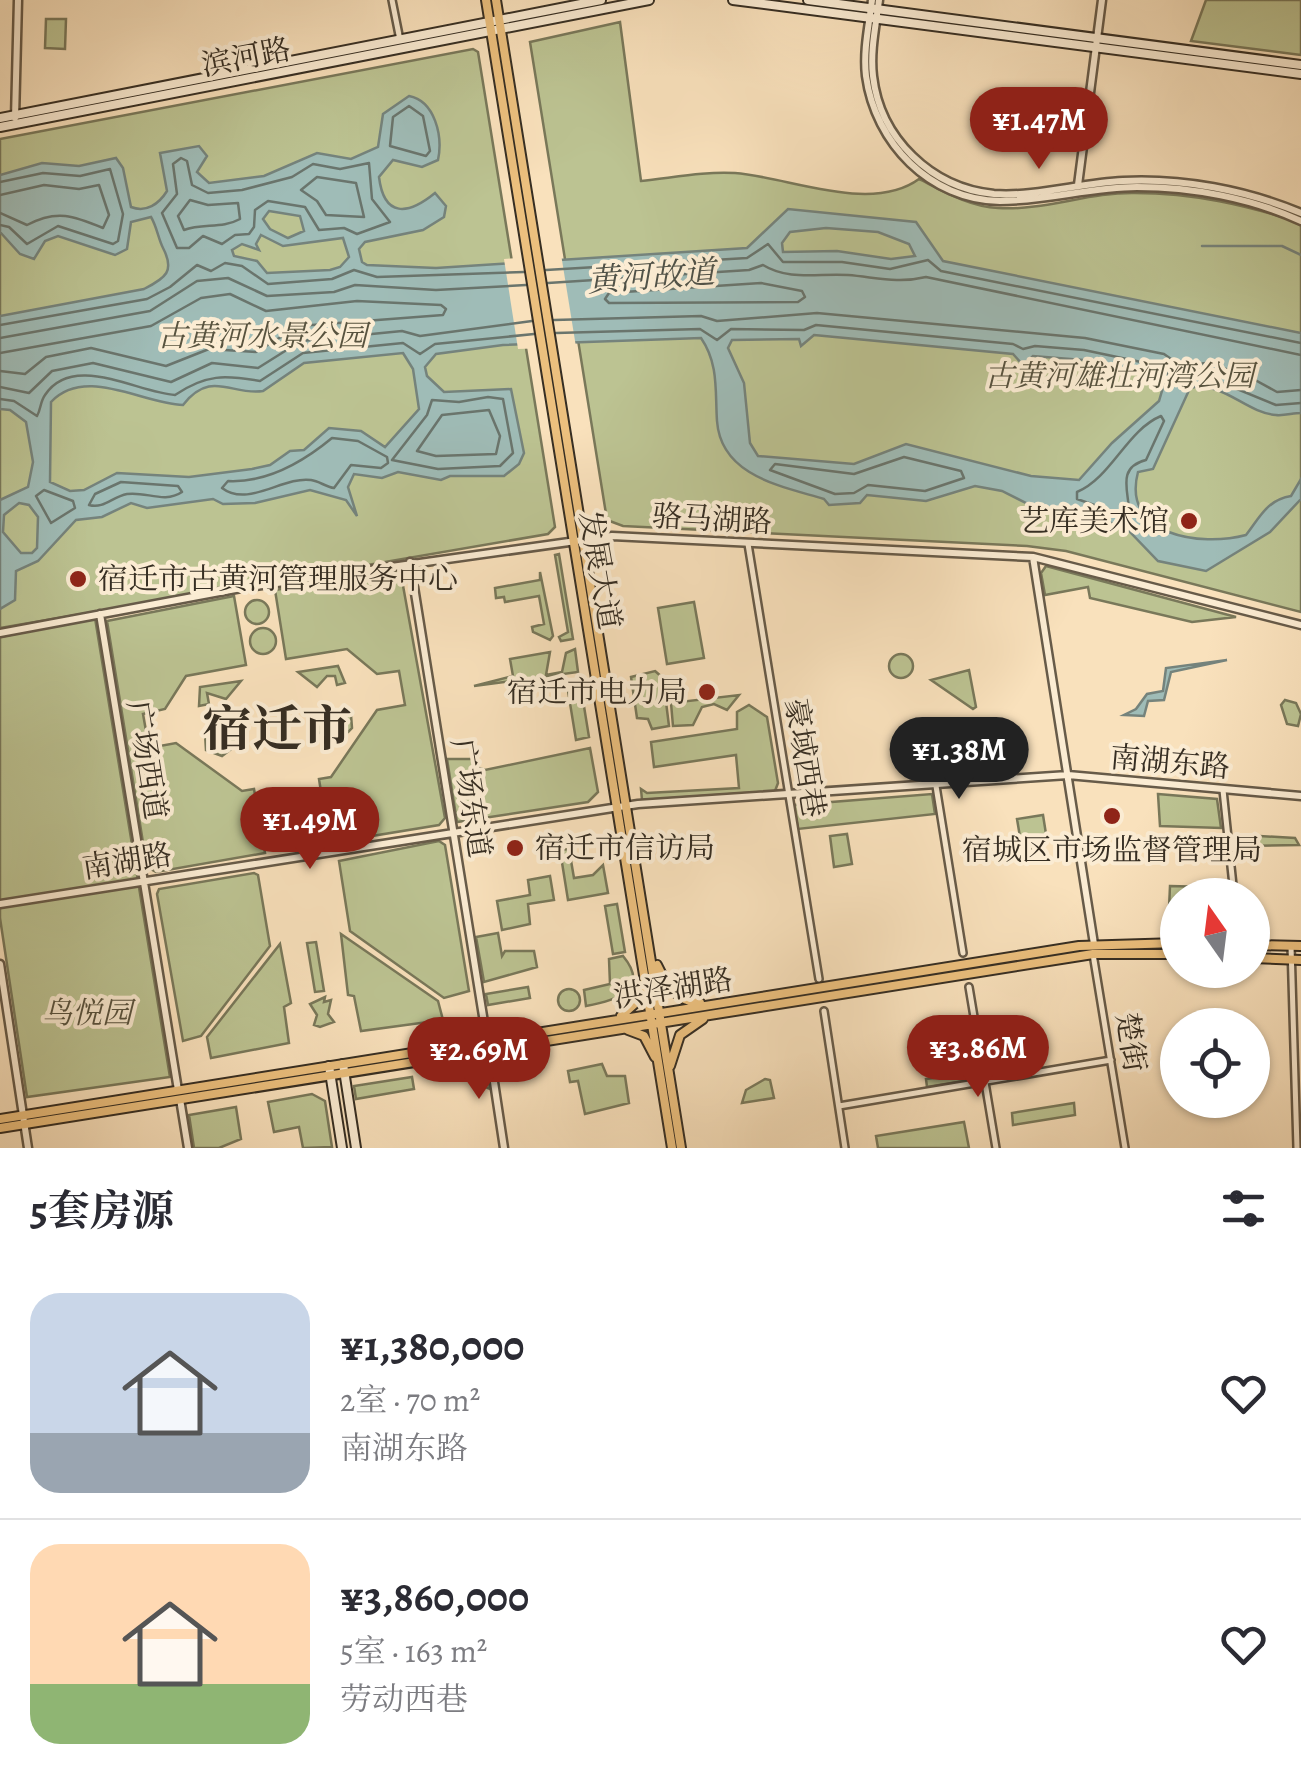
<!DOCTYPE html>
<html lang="zh">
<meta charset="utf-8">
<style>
:root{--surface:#fff;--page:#f2f2f3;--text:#2b2b33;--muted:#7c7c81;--line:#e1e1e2;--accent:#8f2418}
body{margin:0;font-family:Alegreya,"Noto Serif SC",serif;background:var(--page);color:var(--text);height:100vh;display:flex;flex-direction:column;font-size:38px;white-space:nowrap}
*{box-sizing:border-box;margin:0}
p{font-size:32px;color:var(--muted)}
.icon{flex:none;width:55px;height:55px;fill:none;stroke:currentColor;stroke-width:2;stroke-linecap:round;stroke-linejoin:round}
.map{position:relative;height:1148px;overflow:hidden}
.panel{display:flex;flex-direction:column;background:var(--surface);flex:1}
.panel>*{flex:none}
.needle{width:65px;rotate:346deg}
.fabs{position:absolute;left:1160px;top:878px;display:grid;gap:20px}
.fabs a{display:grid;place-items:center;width:110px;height:110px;border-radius:50%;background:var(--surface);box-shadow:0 2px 8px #0004;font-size:50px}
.price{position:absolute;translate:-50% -85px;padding:0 22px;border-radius:35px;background:var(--accent);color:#fff;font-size:32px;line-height:65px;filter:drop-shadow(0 2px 5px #0008)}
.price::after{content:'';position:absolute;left:50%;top:60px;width:30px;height:22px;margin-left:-15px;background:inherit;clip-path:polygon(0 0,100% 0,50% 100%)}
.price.active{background:#222;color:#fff}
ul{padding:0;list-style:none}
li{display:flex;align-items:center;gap:30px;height:250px;padding:0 30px}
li+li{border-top:2px solid var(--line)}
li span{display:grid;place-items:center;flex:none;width:280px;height:200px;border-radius:30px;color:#555}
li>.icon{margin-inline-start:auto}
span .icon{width:120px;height:120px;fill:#fffc;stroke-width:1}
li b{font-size:42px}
h2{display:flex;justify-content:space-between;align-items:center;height:120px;padding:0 30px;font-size:42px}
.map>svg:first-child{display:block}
.green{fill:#bcc392;stroke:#79785a;stroke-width:2.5}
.water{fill:#9fbcb7;stroke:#75837c;stroke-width:2.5;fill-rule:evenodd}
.pier{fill:#f9e1bc}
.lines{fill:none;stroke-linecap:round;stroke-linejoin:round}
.shore{stroke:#6a756d;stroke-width:2.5}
.stream{stroke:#75837c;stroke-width:2.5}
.minor-casing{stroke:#675b49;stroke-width:10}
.tertiary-casing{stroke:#675b49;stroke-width:11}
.secondary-casing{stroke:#362e23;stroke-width:12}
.primary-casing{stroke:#362e23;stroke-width:12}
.minor{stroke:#fbecd3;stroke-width:5}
.tertiary{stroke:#fbecd3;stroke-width:6}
.secondary{stroke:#fbecd3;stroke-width:8}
.primary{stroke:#ecc07e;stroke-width:8}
.poi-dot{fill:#8f2418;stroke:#fbecd3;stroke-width:4}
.labels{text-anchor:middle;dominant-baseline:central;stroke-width:8;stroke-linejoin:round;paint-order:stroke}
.street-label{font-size:30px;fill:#362e23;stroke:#fbecd3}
.park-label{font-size:30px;font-style:italic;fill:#58533f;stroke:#fbecd3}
.poi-label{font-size:30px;fill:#362e23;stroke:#fbecd3;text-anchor:end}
.water-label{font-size:32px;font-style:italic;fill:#505248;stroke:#fbecd3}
.town-label{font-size:50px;font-weight:bold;fill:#362e23;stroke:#fbecd3}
</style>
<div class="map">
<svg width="1301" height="1148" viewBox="0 0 1301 1148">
<rect width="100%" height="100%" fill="#f9e1bc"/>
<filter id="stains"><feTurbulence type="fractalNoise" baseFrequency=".002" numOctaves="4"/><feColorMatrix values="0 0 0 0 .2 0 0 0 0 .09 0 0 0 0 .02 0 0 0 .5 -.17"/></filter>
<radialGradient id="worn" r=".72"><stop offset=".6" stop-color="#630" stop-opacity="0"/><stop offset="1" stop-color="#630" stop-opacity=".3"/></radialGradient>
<!-- green -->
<path class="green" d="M1206,0H1301V55L1191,41Z
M46,19H66L65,49L45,48Z
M620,22L641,181C671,178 705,171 735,173C789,177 871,214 919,179C943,191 970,207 998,208C1044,211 1089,192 1135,193C1194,193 1246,205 1301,223V612L1066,551L1027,546L623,526L607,520L530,42Z
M473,49L478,52L555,527L548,534L0,628V139Z
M559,554L573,639L561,641L559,637L568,632L555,555Z
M1046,566L1236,617L1192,622L1090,598L1088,587L1045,595L1041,573Z
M400,569L445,818L439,825L329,843L319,779L331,777L377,710L405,705L399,671L377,674L347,649L286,659L275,590Z
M540,572L553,636L550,640L533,632L532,627L544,624L539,596L505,602L504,597L496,598L495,588L540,580Z
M234,596L246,665L186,676L165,709L143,714L149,748L176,743L242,791L254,789L265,853L156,872L147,867L107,621Z
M245 612a12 12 0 1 1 24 0a12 12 0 1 1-24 0Z
M694,602L704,658L667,664L658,608Z
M95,618L170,1077L27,1097L0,918V637Z
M250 641a13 13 0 1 1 26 0a13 13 0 1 1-26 0Z
M575,649L578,672L474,686L513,676L510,659L550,652L546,675L562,672L566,653Z
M889 666a12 12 0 1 1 24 0a12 12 0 1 1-24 0Z
M338,666L345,683L337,685L335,676H327L317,687L298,672Z
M969,670L976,707L973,709L931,680Z
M655,671L663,678L669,726L652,729L648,719L637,718L631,677Z
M241,681L226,699L207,693L209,704L199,706L200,687Z
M581,688L589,737L576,740L568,691Z
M739,695L727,710L714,704L702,707L693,725L673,726L671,703Z
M1285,700L1296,703L1301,714L1298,726L1287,724L1281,705Z
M749,705L767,717L778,783L775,791L642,800L641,789L647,793L739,788L736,755L654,767L651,742L737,729V712Z
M342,715H351L352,728C343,740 324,738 314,729L323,716L335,725H343Z
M230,731L243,740L222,756L206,750L205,734L213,732L214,744L223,741Z
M590,748L598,792L588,802L457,822L447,759H477L479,768L485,770Z
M932,794L935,814L798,829L794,805Z
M1158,794L1217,799L1221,828L1160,826Z
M1043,815L1046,834L1029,837L1031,854L1023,855L1017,819Z
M847,834L852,864L834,867L830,836Z
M1242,835L1295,838L1299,845L1246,846Z
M439,841L445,845L469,991L444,998L350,931L339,861Z
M569,849L574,878L593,875L603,865L608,893L568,900L560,850Z
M254,873L258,875L270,946L201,1036L183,1041L157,894L159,889Z
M550,876L554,900L528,904L530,924L502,930L497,901L530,895L528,880Z
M1170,886L1207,887L1206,895H1178L1177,909H1169Z
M617,904L625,952L613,954L605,906Z
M498,933L502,956L505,951H534L537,967L484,982L476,937Z
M341,934L438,1001L443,1020L361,1031L354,996L348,995Z
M316,942L324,991L315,992L307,943Z
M280,944L291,1003L284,1007L289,1043L211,1058L207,1037Z
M623,956C652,991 613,1001 586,1006L584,990L610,984L609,959Z
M528,987L530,998L488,1005L486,994Z
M558 1000a11 11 0 1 1 22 0a11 11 0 1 1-22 0Z
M325,997L324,1002L331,1000L328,1014L334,1022L320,1027L314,1025L317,1015L310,1004Z
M1025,1020L1034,1071L989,1078L981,1027Z
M972,1058L976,1079L927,1087L926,1079L961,1074Z
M602,1064L607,1076H625L629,1103L585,1114L578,1081L570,1082L568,1071Z
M486,1065L490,1089L457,1075L456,1070Z
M412,1077L414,1089L356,1099L354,1086Z
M765,1079L770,1080L774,1098L742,1103L746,1090Z
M312,1094L325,1101L332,1147L303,1148L299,1127L274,1132L268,1102Z
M1074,1103L1075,1115L1013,1125L1012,1113Z
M236,1107L241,1139L219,1148H194L189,1115Z
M964,1122L969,1148H878L876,1136Z"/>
<!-- water -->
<path class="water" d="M409,96C435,101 443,136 438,160L422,167L393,160L379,177C384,218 408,215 435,193L446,206L444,217L423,230L365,242L359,249L362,262L367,265L436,268L747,248L788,209L916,222L943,261L1301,333V413C1293,413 1284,416 1276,415C1246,413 1222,380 1190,388L1153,469L1138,472C1121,536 1201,547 1246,535C1260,517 1267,500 1291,496L1301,479V499L1270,532L1206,571L1158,561L1129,531L1082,510H1040L1002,491L975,486L926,501L867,495L860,503L829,505L824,499C781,486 721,476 717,421C715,392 719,364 701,338L503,345L436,354L425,367L427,376L444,392L511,389L524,453L519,464L504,476H450L441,480L398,472L382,478L354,474L348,487L357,516L346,500L310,490L255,503L223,504L213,499L147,508L131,503L102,517L76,520L38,561L16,571L15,600L0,609V500L28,487L33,462L26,422L10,410L0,409V316L144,289C166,278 175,271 163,248C158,238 157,227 151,217L131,222L127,249L115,255L58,236L45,241L34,259L20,254L0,232V175L42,163L79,166L116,158L123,168L131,207C146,213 159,204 167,191L160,153L199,146L207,156L197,172L209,183L264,176L317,153L351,159L378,147L383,114ZM269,211L300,216L304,231L288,238L270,229L263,219ZM826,228L878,232L909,244L915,256L891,259L837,251L783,252L782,243L790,232ZM261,235L283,246L343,238L349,257L340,267L330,270L267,273L257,261L234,256L232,250L242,244L259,250L256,244ZM814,335L1013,354L1023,365L1033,356L1083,360L1159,376L1164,384L1159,401L1112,443L1079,480L1031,476L906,444L854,464L758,456L750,443L744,383L728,348L732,340L799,339L801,346ZM403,353L413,369L419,409L385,447L361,431L329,428L304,450L290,451L270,465L252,469L189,477L117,473L84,490L70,491L50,482L51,402C85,366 141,403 183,405C211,369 232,396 263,391L304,363ZM19,503L29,505L38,517L37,548L32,553H21L3,532L4,515Z
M1227,660L1171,672L1164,700L1148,701L1144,716L1124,715L1136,709L1147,694L1163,691L1166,668Z"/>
<!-- pier -->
<path class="pier" d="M561,254L576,347L518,349L504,259Z"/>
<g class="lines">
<!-- shore -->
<path class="shore" d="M409,106L423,116L430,151L426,156L390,146L393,117Z
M181,158L187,161L192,185L208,193L242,190L292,177L313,164L340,169L369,163L372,199L390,222L357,234L344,228L319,230L305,207L268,201L255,210L254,227L249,234L235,235L222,244L203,236L189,248H177L162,213L177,194L173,164Z
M317,177L356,183L364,217L326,215L317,201L301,190Z
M0,182L43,173L80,176L110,169L123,214L118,241L113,244L58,226L27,244L9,227L0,225
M0,195L44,185L79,189L99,185L109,215L103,228C74,216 57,209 27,225L0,213
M190,200L208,205L238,203L240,219C222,229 203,223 184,230L178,216Z
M546,270L747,258L768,244L783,262H842L890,269L928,260L941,271L1301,343
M548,283L749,270L763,265C789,281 818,273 848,275C875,277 897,284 926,277L1301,355
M761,283L802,291L805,297L798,302L609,303L605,299L609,293Z
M554,320L701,316L717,321L817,313L1085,338L1164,354L1181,366L1206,363L1246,375L1277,392L1301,390
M0,325L147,299L170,287L197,265L211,271L225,263L242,266L268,284L332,279L354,270L377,277L524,272
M556,333L700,329L717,340L731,329L804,330L816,325L1013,344L1023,349L1035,346L1084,350L1160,366L1177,384L1203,375L1276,405L1301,403
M0,338L150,311L197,281L228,278L267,296L334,292L355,285L436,290L526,285
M0,353L151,326L201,298L230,294L266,311L357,301L441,305L446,309L443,315L299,326L256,352L209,349L166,366L91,348L46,357L25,374L0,371
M0,387L29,393L52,371L93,363L171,382L212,363L258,368L301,341L402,331L420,336L532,321
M488,397L503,399L513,453L500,466L438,469L392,460L427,415L432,400L459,402Z
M0,399L14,401L37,416C41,409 40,402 45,395C73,352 138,393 175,395C206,374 225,375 260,381L303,353L403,343L420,354L435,344L534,334
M489,410L500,436L496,454L436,456L417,451L442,415Z
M1161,416L1164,421L1146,460C1114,468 1131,495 1129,517L1077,499V492C1111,478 1127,430 1161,416Z
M332,438L358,441L387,457L388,463L381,468L351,465L334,488C326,487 319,481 311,480C283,476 248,508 222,488L228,481C268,483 303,462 332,438Z
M904,457L961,471L964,478L925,491L868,485L854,493L835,494L770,470L775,464L854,474Z
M121,482L178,486L182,492C164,504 146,491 127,494C112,497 104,509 89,505L95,494Z
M44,490L73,501L75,508L51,523L36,496Z"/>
<!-- stream -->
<path class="stream" d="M1202,246H1282L1301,255"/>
<defs>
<path id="minor" d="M392,0L400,40
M748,544L819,979
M936,786L963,953
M1223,790L1234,895
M1291,946L1297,1148
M1093,954L1125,1148
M969,987L996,1148
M824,1011L845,1148
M839,1106L1111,1060"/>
<path id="tertiary" d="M872,0C869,25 863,51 866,76C875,143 930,200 1000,201C1046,201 1091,187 1137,187C1192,187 1251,198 1301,221
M879,0C876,25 870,51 873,76C880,138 931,188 994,194C1036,197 1080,183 1123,181C1182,178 1246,190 1301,213
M15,118L18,0
M1078,185L1102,0
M1033,557L1094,944
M410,562L487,1041
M100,614L178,1090
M0,633L241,588L612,536L1033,557L1301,625
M0,904L638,804L1068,775L1301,796
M0,964L28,1148
M489,1049L504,1148
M180,1099L188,1148"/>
<path id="secondary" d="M733,0L1301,74
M808,0L1301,65
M0,118L601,0
M0,127L649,0
M343,1064L356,1148
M329,1066L342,1148"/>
<path id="primary" d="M486,0C547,383 613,765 672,1148
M496,0L681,1148
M1252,945L1301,946
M1252,958L1301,960
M657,965C666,984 676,1001 700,1003
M621,1016L641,998L645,980
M628,1030L644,1036L655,1057
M670,1066L680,1035L703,1019
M0,1119L1079,946L1178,943
M0,1128L1093,954H1178"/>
</defs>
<!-- minor casing -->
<use href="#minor" class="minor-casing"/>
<!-- tertiary casing -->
<use href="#tertiary" class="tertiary-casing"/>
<!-- secondary casing -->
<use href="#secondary" class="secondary-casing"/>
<!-- primary casing -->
<use href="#primary" class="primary-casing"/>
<!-- minor -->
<use href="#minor" class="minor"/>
<!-- tertiary -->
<use href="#tertiary" class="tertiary"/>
<!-- secondary -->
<use href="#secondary" class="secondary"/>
<!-- primary -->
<use href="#primary" class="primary"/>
</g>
<!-- markers -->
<g class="poi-dot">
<circle cx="1189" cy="521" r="10"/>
<circle cx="78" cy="579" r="10"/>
<circle cx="707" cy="692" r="10"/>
<circle cx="1112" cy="816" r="10"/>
<circle cx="515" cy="848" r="10"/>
</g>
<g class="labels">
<!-- street labels -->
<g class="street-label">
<text transform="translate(246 57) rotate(-11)">滨河路</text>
<text transform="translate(712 519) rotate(3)">骆马湖路</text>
<text transform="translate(600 570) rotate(80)">发展大道</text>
<text transform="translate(805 758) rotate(81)">豪域西巷</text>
<text transform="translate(147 760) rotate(81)">广场西道</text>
<text transform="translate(1170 762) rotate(5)">南湖东路</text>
<text transform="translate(471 798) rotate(81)">广场东道</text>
<text transform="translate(127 861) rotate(-9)">南湖路</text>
<text transform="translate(673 988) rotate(-9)">洪泽湖路</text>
<text transform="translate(1131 1042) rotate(81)">楚街</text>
</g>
<!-- park labels -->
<g class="park-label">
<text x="262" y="336">古黄河水景公园</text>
<text x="1119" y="376">古黄河雄壮河湾公园</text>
<text x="87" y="1013">鸟悦园</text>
</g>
<!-- poi labels -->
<g class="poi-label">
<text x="1169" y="521">艺库美术馆</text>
<text x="98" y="579" text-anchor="start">宿迁市古黄河管理服务中心</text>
<text x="687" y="692">宿迁市电力局</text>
<text x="535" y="848" text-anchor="start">宿迁市信访局</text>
<text x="1112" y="850" text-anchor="middle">宿城区市场监督管理局</text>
</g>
<!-- water labels -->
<g class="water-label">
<text transform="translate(651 276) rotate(-4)">黄河故道</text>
</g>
<!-- town labels -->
<g class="town-label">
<text x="277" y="729">宿迁市</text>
</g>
</g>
<rect width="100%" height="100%" filter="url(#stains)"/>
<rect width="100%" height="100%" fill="url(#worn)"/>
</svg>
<div class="fabs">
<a><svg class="needle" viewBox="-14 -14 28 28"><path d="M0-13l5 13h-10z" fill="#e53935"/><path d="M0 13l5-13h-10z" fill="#7c7c81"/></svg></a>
<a><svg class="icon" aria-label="locate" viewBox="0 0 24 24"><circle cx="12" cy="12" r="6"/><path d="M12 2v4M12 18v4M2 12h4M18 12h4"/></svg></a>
</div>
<b class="price" style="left:1039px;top:172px">¥1.47M</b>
<b class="price active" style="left:959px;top:802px">¥1.38M</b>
<b class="price" style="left:310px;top:872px">¥1.49M</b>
<b class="price" style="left:978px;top:1100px">¥3.86M</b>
<b class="price" style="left:479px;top:1102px">¥2.69M</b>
</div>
<section class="panel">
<h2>5套房源<svg class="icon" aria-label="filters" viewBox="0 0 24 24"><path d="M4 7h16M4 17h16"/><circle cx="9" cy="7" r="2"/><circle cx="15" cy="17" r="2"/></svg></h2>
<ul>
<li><span style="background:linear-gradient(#c9d6e8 70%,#9aa5b1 0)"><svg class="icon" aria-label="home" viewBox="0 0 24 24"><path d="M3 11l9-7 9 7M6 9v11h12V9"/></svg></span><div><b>¥1,380,000</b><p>2室 · 70 m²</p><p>南湖东路</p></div><svg class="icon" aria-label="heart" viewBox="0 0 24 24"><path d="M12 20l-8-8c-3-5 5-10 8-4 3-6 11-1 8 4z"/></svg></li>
<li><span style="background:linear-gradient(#ffd9b3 70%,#8fb573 0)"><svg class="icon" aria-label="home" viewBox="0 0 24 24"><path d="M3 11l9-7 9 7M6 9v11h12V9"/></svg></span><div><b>¥3,860,000</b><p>5室 · 163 m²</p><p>劳动西巷</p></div><svg class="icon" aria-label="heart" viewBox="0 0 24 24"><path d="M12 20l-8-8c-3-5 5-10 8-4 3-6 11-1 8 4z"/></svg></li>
</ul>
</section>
